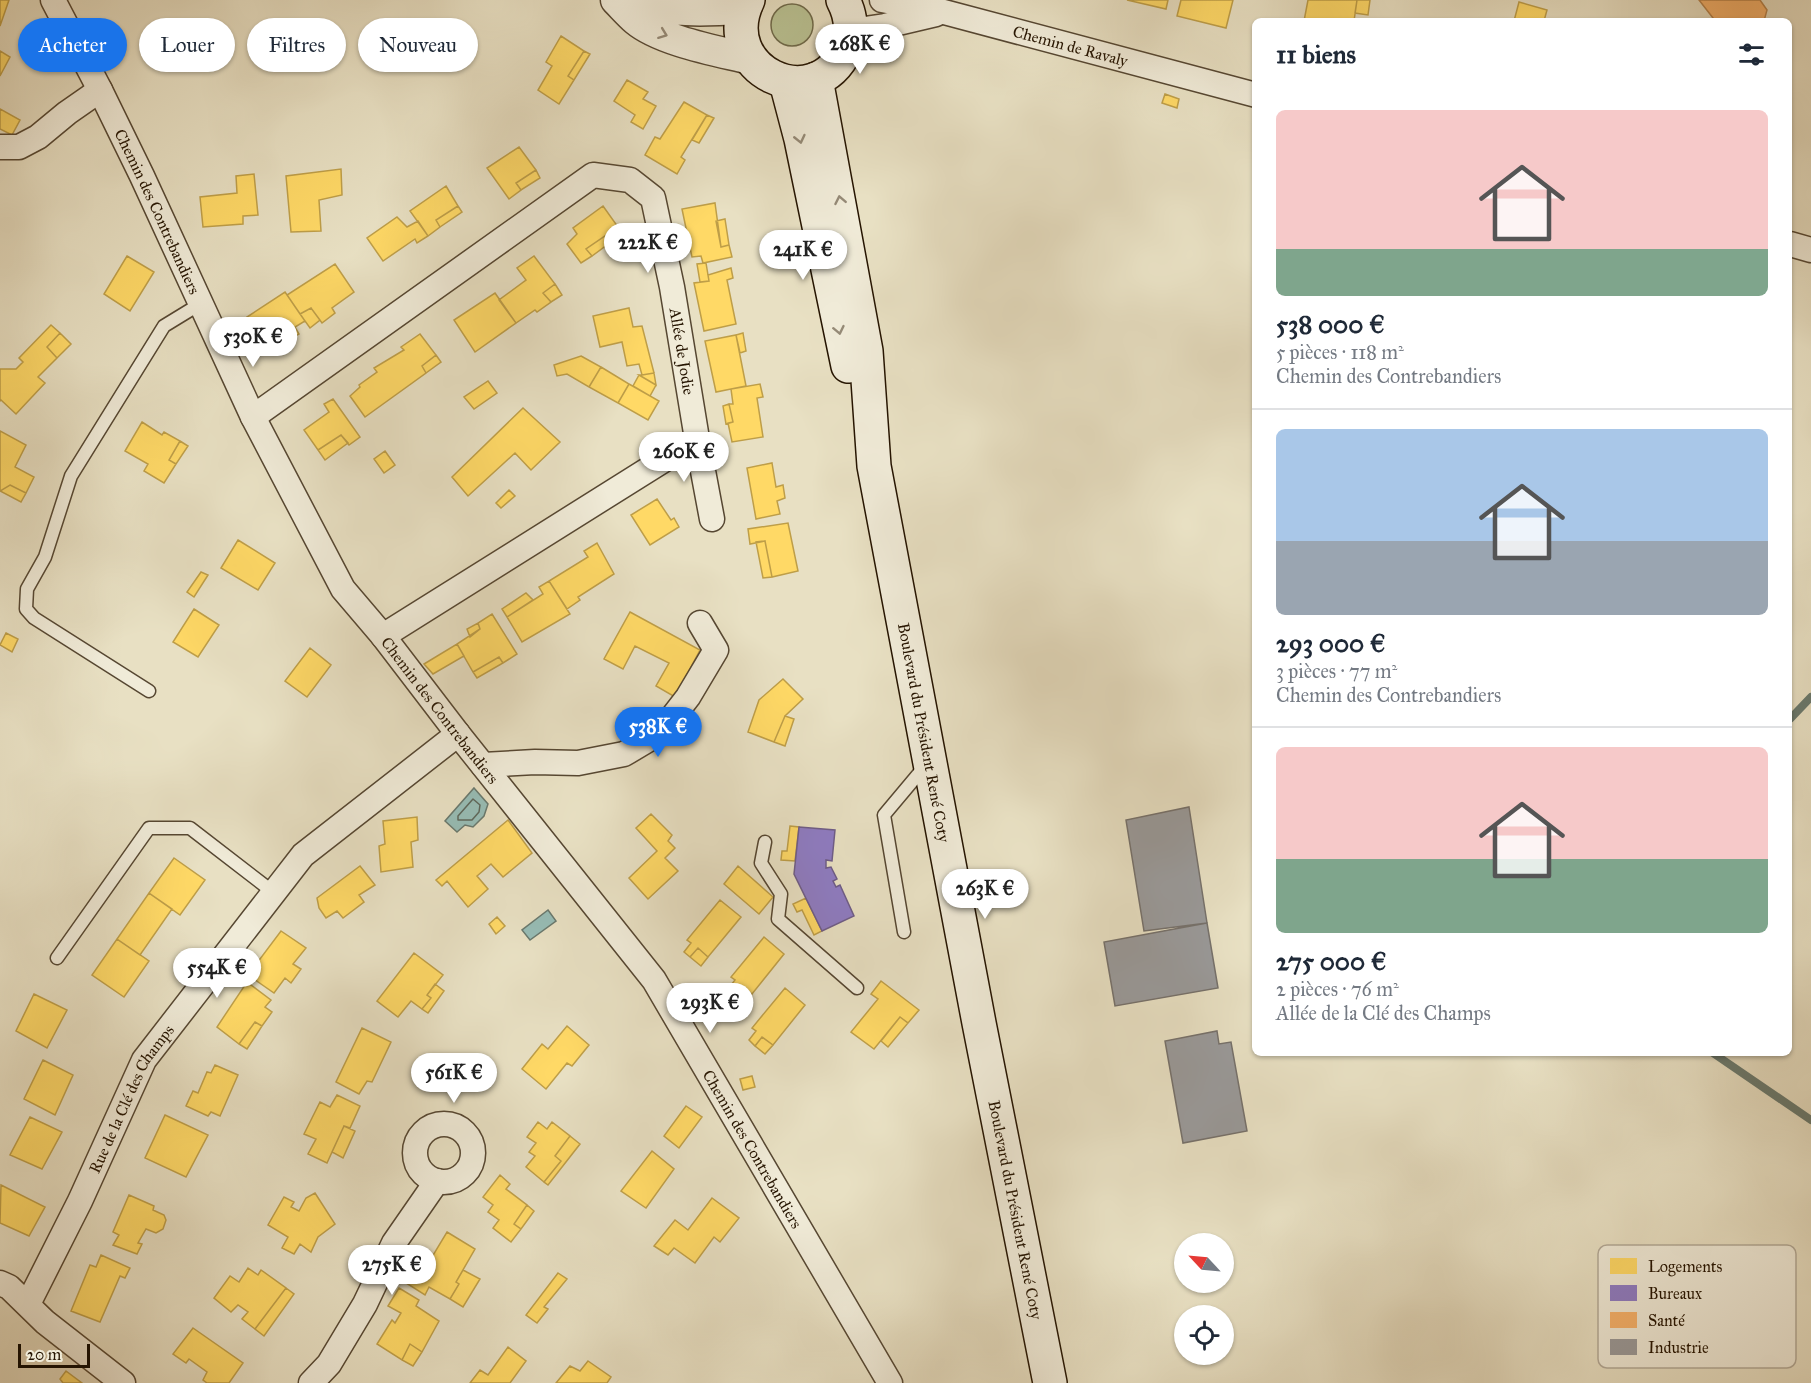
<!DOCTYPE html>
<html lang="fr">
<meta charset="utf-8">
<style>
:root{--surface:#fff;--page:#f6f6f7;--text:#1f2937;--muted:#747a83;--line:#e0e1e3;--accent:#1a73e8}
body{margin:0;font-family:"IM FELL Great Primer",serif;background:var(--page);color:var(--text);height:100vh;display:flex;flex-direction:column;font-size:22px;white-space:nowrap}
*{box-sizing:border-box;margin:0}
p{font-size:20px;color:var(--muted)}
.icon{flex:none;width:33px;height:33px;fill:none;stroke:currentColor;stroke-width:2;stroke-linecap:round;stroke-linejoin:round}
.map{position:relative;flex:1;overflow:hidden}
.side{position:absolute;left:1252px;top:18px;width:540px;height:1038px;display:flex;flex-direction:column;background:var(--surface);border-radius:9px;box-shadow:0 2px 4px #0004}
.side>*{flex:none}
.top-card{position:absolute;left:18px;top:18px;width:570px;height:54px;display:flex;gap:12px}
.needle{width:39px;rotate:296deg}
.controls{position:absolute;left:1174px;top:1233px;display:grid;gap:12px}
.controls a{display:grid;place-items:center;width:60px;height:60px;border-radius:50%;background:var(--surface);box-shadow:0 2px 4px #0004;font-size:30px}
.scale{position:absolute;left:18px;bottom:15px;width:72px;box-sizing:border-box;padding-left:6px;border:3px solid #251401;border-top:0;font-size:16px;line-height:21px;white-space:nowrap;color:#251401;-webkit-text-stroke:4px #f0ebd8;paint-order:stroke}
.price{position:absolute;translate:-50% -51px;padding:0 14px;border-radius:21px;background:#fff;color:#222;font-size:20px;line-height:39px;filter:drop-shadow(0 2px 3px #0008)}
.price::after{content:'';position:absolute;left:50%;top:36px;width:18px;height:14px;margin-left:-9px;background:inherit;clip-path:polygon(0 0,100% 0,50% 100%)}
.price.selected{background:var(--accent);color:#fff}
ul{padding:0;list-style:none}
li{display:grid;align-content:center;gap:12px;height:318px;padding:0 24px}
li+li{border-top:2px solid var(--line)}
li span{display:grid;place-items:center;height:186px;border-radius:9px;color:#555}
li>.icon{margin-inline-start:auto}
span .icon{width:108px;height:108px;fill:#fffc;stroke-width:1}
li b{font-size:26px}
h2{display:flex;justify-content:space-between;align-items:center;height:72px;padding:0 24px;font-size:26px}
.chip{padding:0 21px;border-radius:27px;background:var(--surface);box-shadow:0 2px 4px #0004;font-size:21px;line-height:54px}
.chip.selected{background:var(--accent);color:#fff}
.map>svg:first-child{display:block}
.green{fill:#b9c192;stroke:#6f6a4a;stroke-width:1.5}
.water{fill:#97bdb6;stroke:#69796e;stroke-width:1.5}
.homes{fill:#ffd966;stroke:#be9e48;stroke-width:1.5}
.offices{fill:#8e7cc3;stroke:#6e5d89;stroke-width:1.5}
.health{fill:#f6b26b;stroke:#b7834b;stroke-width:1.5}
.industry{fill:#999;stroke:#76716b;stroke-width:1.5}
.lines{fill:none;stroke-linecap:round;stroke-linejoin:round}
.shore{stroke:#5e685c;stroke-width:1.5}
.stream{stroke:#69796e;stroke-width:8}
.service-casing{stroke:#564732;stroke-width:15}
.minor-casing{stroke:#564732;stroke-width:27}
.tertiary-casing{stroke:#564732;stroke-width:33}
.secondary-casing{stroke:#251401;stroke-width:36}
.service{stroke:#f0ebd8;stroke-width:12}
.minor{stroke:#f0ebd8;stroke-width:24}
.tertiary{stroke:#f0ebd8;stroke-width:30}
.secondary{stroke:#f0ebd8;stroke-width:33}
.oneway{stroke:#958a77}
.labels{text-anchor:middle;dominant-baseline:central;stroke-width:6;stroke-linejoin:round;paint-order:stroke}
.street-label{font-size:16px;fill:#251401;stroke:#f0ebd8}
.key{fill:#f0ebd8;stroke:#b3aa98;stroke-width:1.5}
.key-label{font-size:16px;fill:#251401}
</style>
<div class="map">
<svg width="1811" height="1383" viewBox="0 0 1811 1383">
<rect width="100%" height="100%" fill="#e8e0c3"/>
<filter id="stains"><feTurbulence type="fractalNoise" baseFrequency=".00333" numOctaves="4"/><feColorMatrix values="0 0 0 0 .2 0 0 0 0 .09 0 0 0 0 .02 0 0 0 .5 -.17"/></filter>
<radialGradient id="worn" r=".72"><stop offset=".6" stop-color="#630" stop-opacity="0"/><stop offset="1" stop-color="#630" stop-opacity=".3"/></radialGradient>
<!-- green -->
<path class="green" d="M771 25a21 21 0 1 1 42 0a21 21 0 1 1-42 0Z"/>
<!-- water -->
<path class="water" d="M474,788L488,804L484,816L473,827L465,825L457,832L445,821Z
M548,910L556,921L530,940L522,930Z"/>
<!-- homes -->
<path class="homes" d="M0,0H9L0,26Z
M1127,0H1168L1166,9Z
M1181,0H1233L1226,28L1177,16Z
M1308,0H1357L1354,21H1304Z
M1357,0H1370L1368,15L1355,13Z
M1519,2L1547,10L1544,21H1514Z
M561,36L584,51L568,76L574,80L559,104L538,90L552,66L546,62Z
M0,51L10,57L0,76Z
M584,51L590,54L574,80L568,76Z
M627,80L648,92L643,99L656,106L643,129L631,122L635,115L614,101Z
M1165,94L1179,99L1177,108L1162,103Z
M684,102L707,115L681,157L685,160L677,174L645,155L655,137L660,139Z
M0,109L20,120L12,135L0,129Z
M707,115L714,118L699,143L692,140Z
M519,147L536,170L516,183L521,190L509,199L487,168Z
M341,169L342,195L319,200L321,231L291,232L286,176Z
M536,170L540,178L521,190L516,183Z
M254,174L258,215L243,216V224L203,227L200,197L237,193L236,176Z
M446,186L458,206L436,220L440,227L428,236L410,211Z
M715,203L721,247L729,245L732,257L703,263L701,256L692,257L682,209Z
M458,206L462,212L440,227L436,220Z
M603,206L618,227L586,249L592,256L581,263L567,244L577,234L573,228Z
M397,217L407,227L418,221L428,236L417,243L415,239L383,261L367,238Z
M725,219L729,245L721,247L716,221Z
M618,227L623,233L592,256L586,249Z
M127,256L154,272L130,311L104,294Z
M534,256L555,284L543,293L551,302L537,312L535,310L516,323L499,300L526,280L517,268Z
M706,263L709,281L700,282L697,264Z
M335,264L354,292L332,308L335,313L322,323L311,308L300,314L287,295Z
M731,268L733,278L727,280L736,324L704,331L694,283L709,281L708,275Z
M555,284L562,295L551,302L543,293Z
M285,292L305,321L295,327L299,334L271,351L247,317Z
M495,293L516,323L475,352L454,320Z
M311,308L320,320L310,328L300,314Z
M629,308L633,327L642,326L654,373L642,375L639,364L627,366L622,342L600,347L593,316Z
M51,325L60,333L47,347L57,358L38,377L45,383L16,414L1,400L0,401V369H16L23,362L19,358Z
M60,333L71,344L57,358L47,347Z
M743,333L746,351L740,353L736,335Z
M420,334L436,355L422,366L426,373L365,417L350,396L360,387L359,385L377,372L374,368L404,350L401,347Z
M736,335L746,386L716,392L705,341Z
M436,355L441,362L426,373L422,366Z
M581,356L601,367L589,387L567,374L557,376L554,365Z
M601,367L629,384L618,403L589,387Z
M654,373L656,385L639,375H642Z
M639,375L656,385L650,396L633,386Z
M488,381L497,393L474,409L464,397Z
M629,384L659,401L648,420L618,403Z
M760,384L763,397L757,398L763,437L732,442L728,423L733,422L729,404H733L731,389Z
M333,399L360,437L349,445L341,435L318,450L304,430L329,412L324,404Z
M729,404L733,422L726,424L723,406Z
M523,408L560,442L531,470L515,453L468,496L452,477Z
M142,422L162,435L164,432L180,441L169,460L176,464L164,483L144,471L148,464L125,451Z
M0,431L26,445L15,467L34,477L26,493L10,485L0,491Z
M341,435L348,443L325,460L318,450Z
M180,441L188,446L176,464L169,460Z
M385,451L395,465L384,473L374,459Z
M772,463L776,487L783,485L785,498L777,501L780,514L756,519L747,468Z
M10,485L26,493L21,502L0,491Z
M509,490L515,496L501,508L496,503Z
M657,499L671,520L674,518L679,527L650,545L631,515Z
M788,523L798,571L772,577L765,541L750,544L748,529Z
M238,540L275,563L258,590L221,568Z
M765,541L772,577L763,578L756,542Z
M597,543L614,574L578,597L580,600L567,609L549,581L588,557L584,551Z
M201,572L208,575L194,597L187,592Z
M549,581L570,614L522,642L507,617L543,594L539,587Z
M526,593L533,600L507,617L502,609Z
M194,609L219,625L198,657L173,642Z
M630,612L700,650L675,697L656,686L669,663L635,646L623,669L604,659Z
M492,614L517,654L503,663L499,657L473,672L457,644L480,629L478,623Z
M478,623L480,629L470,637L467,629Z
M6,633L18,639L12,652L0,645Z
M457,644L464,656L433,674L424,664Z
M310,648L331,665L307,697L285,681Z
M499,657L503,663L477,678L473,672Z
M783,679L803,699L785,716L774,742L748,732L759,700Z
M785,716L794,719L785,746L774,742Z
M651,814L672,835L668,841L675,848L665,858L678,871L648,899L629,878L657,851L636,828Z
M417,817L418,840L411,842L413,867L381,872L379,846L385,844L383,821Z
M508,820L532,853L503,877L491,864L477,876L488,889L468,907L447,881L442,886L436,880Z
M790,826L799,827L795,861L781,860L782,851H787Z
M174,858L205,880L180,915L149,893Z
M360,866L375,885L359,895L364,902L343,918L337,911L326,918L319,908L317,898Z
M738,866L773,897L759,914L724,884Z
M149,893L172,909L140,955L117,939Z
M806,898L822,931L814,935L802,910L797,912L793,904Z
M720,900L741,917L708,957L698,948L690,957L684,952L691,943L687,940Z
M497,917L505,926L496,934L489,924Z
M281,931L306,948L293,964L301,969L291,983L285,978L274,993L248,975Z
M764,937L784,954L752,994L742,986L734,995L728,989L735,980L731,977Z
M117,939L149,961L124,997L92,975Z
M698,948L708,957L701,966L690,957Z
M414,953L443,975L427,995L431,998L422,1009L411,1001L398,1017L377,1001Z
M881,981L919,1010L908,1023L900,1017L874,1049L851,1032L878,999L871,994Z
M247,982L271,1000L265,1007L272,1012L262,1026L255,1022L239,1044L217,1027Z
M435,984L444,991L428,1013L422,1009L431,998L427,995Z
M742,986L752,994L745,1003L734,995Z
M785,988L805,1005L773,1045L762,1037L755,1046L749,1040L756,1031L752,1028Z
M34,994L67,1010L47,1048L16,1031Z
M900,1017L908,1023L888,1047L881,1041Z
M255,1022L262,1026L247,1049L239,1044Z
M567,1026L589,1045L572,1066L567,1063L546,1089L522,1069L542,1044L548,1049Z
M362,1028L391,1042L372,1082L367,1081L359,1094L336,1082Z
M762,1037L773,1045L765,1054L755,1046Z
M43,1060L73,1075L55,1115L24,1099Z
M215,1065L238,1075L220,1116L211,1112L208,1116L186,1106L193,1091L198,1093L207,1072L211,1073Z
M752,1076L755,1087L743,1090L740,1079Z
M337,1095L360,1106L350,1128L344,1126L327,1163L308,1154L316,1139L304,1134L320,1102L330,1107Z
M686,1106L702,1117L679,1148L664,1136Z
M165,1115L208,1135L186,1177L145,1158Z
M30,1117L62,1132L42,1169L10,1155Z
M538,1122L547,1129L552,1122L570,1136L555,1156L561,1161L544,1182L526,1167L535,1156L529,1152L536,1143L527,1137Z
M344,1126L355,1131L343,1158L332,1152Z
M570,1136L580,1144L548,1185L544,1182L561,1161L555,1156Z
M652,1151L674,1169L646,1208L621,1191Z
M500,1175L510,1184L506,1189L527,1205L514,1224L521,1229L511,1242L493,1228L499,1220L488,1212L493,1205L483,1197Z
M1,1185L45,1207L29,1236L0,1223Z
M315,1193L335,1224L318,1237L311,1252L300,1244L294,1254L282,1248L288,1237L268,1225L284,1197L294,1202L291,1207L299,1211L306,1198Z
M129,1195L154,1206L153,1210L164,1215L166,1220L163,1229L156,1233L146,1229L138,1243L142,1244L137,1254L113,1245L119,1235L113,1232Z
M712,1198L739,1218L720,1242L714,1237L695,1263L674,1248L668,1255L654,1246L675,1220L688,1230Z
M527,1205L534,1211L521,1229L514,1224Z
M447,1232L475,1249L456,1282L459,1284L450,1299L429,1287L425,1295L403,1281L414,1267L423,1272Z
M101,1255L130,1268L125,1278L120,1276L100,1322L71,1311L90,1265L96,1267Z
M248,1268L258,1275L261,1270L286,1288L255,1329L242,1319L248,1312L238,1305L231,1312L214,1298L230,1276L239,1282Z
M463,1270L480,1279L463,1307L450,1299L459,1284L456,1282Z
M558,1273L567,1279L544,1307L548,1309L537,1323L526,1315Z
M286,1288L294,1294L264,1336L255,1329Z
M399,1288L419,1300L416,1306L439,1321L422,1352L410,1344L402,1360L377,1344L392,1320L395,1323L401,1313L388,1306Z
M193,1328L243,1363L229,1383H207L203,1380L207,1372L189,1359L186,1363L173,1354Z
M410,1344L422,1352L413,1366L402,1360Z
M508,1347L526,1361L510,1383H470L480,1370L488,1375Z
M588,1361L611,1377L607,1383H556L570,1366L580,1371Z
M66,1371L82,1383H63L60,1379Z"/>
<!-- offices -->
<path class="offices" d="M799,827L835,830L832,861L826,860V868L831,867L837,879L833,881L836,887L840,885L854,916L822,931L794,874Z"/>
<!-- health -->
<path class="health" d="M1699,0H1760L1767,10L1764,21H1712L1713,18Z"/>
<!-- industry -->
<path class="industry" d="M1189,807L1207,923L1144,931L1126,820Z
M1207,923L1218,988L1115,1006L1104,942Z
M1217,1031L1219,1044L1231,1042L1247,1131L1183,1143L1165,1041Z"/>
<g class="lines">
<!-- shore -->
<path class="shore" d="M473,799L480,805L479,812L472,820H458V816Z"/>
<!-- stream -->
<path class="stream" d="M1790,719L1811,697
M1713,1053L1811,1120"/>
<defs>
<path id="service" d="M149,691L34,618L26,609L27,589L45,557L71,476L164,326L200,304
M765,842L761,863L781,894L778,919L857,988
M904,932L884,815L926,765
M57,958L149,828H190L273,892"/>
<g id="minor">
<path id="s1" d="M53,0L100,90L142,176L253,417L343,589L383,636L458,734L654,980L890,1383"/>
<path id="s2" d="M882,0L944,12L1256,95"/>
<path d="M851,31L885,26L936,14"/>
<path d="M0,147H19L38,137L67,113L100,90"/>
<path d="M1790,244L1811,250"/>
<path id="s3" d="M253,417L593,175L630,180L653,198L672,287L697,439L383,636"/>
<path d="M697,439L712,519"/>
<path d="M483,765L535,762L578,763L624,754L661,732L688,697L716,650L700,623"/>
<circle cx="444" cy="1153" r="29"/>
<path d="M0,1283L9,1287L45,1322L123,1383"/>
<path id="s4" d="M28,1304L80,1201L144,1060L303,855L458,734"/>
<path d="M311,1383L329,1364L365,1304L394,1243L437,1181"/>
</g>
<path id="tertiary" d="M616,0C623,7 629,14 636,20C661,41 718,51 750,59
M630,0C667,13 705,11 744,9"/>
<g id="secondary">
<path d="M748,0C714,70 815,118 846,49C853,33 851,15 843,0"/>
<path id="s5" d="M816,79L866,351L874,466L979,1023L1050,1383"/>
<path d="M786,82L801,139L848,366"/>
</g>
</defs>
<!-- service casing -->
<use href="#service" class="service-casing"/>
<!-- minor casing -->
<use href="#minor" class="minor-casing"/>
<!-- tertiary casing -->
<use href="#tertiary" class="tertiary-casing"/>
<!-- secondary casing -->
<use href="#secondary" class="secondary-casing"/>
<!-- service -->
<use href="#service" class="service"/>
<!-- minor -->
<use href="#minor" class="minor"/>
<!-- tertiary -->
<use href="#tertiary" class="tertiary"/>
<!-- secondary -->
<use href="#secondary" class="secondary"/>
</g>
<!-- one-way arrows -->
<defs><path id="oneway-chevron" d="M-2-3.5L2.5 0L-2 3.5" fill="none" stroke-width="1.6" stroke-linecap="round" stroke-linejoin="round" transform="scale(1.5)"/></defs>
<g class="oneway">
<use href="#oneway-chevron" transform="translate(663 34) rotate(21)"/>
<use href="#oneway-chevron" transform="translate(800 139) rotate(77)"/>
<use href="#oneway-chevron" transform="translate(840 200) rotate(-101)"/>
<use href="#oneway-chevron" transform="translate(839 330) rotate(78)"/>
</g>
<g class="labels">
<!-- street labels -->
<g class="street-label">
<text stroke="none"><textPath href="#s2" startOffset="194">Chemin de Ravaly</textPath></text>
<text stroke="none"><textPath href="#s1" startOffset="236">Chemin des Contrebandiers</textPath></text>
<text stroke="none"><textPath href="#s3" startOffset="640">Allée de Jodie</textPath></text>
<text stroke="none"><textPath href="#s1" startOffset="812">Chemin des Contrebandiers</textPath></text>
<text stroke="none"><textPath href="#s5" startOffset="663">Boulevard du Président René Coty</textPath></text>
<text stroke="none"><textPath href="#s4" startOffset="230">Rue de la Clé des Champs</textPath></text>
<text stroke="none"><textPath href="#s1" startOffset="1352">Chemin des Contrebandiers</textPath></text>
<text stroke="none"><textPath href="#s5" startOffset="1149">Boulevard du Président René Coty</textPath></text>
</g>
</g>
<!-- legend -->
<rect x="1598" y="1245" width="198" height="123" rx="9" class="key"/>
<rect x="1610" y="1258" width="27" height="16" fill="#ffd966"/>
<rect x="1610" y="1285" width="27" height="16" fill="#8e7cc3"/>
<rect x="1610" y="1312" width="27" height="16" fill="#f6b26b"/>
<rect x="1610" y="1339" width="27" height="16" fill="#999"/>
<g class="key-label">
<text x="1648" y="1272">Logements</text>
<text x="1648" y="1299">Bureaux</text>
<text x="1648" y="1326">Santé</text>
<text x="1648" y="1353">Industrie</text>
</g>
<rect width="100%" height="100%" filter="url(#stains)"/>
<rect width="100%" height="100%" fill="url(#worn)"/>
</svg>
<div class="controls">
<a><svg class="needle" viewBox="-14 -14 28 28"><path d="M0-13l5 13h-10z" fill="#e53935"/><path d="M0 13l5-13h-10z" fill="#747a83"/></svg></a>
<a><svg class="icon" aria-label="locate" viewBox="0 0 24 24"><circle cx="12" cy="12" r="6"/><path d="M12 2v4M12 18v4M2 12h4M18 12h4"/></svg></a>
</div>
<div class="scale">20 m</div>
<b class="price" style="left:860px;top:75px">268K €</b>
<b class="price" style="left:648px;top:274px">222K €</b>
<b class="price" style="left:803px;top:281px">241K €</b>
<b class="price" style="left:253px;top:368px">530K €</b>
<b class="price" style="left:684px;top:483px">260K €</b>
<b class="price selected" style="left:658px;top:758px">538K €</b>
<b class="price" style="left:985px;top:920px">263K €</b>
<b class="price" style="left:217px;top:999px">554K €</b>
<b class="price" style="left:710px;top:1034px">293K €</b>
<b class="price" style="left:454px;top:1104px">561K €</b>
<b class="price" style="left:392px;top:1296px">275K €</b>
<div class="top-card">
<a class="chip selected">Acheter</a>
<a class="chip">Louer</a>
<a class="chip">Filtres</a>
<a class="chip">Nouveau</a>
</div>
<section class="side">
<h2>11 biens<svg class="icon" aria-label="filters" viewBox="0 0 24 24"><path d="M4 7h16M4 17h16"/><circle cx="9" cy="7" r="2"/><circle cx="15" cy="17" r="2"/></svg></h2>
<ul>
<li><span style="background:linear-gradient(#f6c9c9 75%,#7fa58c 0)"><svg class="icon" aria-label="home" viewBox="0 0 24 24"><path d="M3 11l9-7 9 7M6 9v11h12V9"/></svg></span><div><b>538 000 €</b><p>5 pièces · 118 m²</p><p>Chemin des Contrebandiers</p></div></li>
<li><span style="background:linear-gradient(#a9c7e8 60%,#9aa5b1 0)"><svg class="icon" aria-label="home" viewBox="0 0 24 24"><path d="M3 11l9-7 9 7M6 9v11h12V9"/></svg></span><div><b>293 000 €</b><p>3 pièces · 77 m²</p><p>Chemin des Contrebandiers</p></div></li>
<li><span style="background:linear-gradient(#f6c9c9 60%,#7fa58c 0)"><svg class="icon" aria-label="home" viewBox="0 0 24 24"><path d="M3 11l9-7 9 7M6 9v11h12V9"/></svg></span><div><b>275 000 €</b><p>2 pièces · 76 m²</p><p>Allée de la Clé des Champs</p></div></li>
</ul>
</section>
</div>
